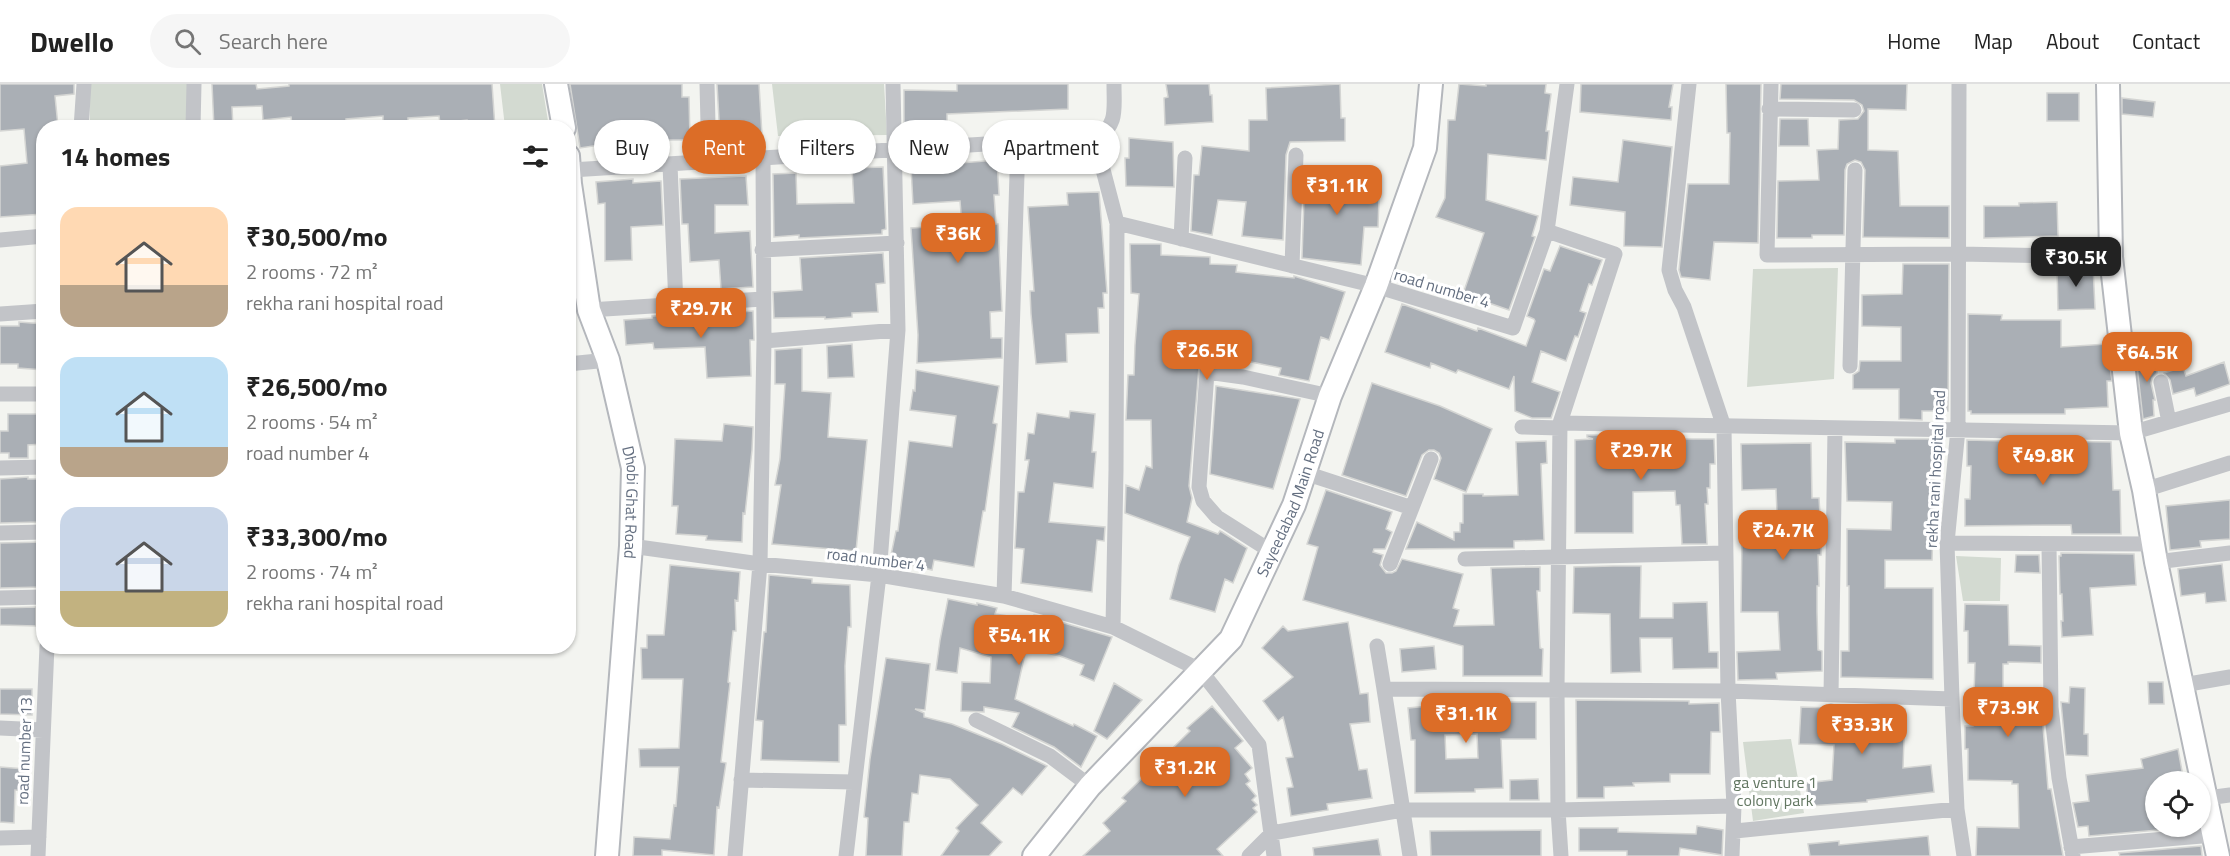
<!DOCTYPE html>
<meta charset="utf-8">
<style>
:root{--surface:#fff;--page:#f6f6f6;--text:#222;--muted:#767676;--line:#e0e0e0;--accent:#dc6d27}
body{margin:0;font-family:"Titillium Web",sans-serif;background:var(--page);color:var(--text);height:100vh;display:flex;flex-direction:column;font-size:22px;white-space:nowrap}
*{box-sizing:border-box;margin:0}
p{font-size:20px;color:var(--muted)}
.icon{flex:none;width:33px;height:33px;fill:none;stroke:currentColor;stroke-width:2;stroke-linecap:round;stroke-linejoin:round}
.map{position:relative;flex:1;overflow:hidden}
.side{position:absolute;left:36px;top:36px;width:540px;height:534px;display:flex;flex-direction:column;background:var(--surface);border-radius:24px;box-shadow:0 2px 4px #0004}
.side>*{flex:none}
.banner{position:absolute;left:594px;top:36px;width:570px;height:54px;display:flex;gap:12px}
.tools{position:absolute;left:2145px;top:687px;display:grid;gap:12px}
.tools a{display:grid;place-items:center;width:66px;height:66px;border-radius:50%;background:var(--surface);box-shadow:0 2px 4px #0004;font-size:30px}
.price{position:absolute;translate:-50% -51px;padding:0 14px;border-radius:12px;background:var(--accent);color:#fff;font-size:20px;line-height:39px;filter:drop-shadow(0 2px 3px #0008)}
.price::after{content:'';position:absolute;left:50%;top:36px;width:18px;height:14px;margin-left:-9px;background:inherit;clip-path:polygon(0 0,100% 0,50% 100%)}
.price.current{background:#222;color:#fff}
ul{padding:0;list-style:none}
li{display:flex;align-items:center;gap:18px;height:150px;padding:0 24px}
li span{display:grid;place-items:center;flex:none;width:168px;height:120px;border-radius:18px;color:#555}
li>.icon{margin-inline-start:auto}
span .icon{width:72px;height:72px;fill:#fffc;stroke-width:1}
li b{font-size:26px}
h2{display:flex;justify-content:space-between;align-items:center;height:72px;padding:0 24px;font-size:26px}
.tag{padding:0 21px;border-radius:27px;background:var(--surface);box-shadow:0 2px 4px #0004;font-size:21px;line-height:54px}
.tag.current{background:var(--accent);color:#fff}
header{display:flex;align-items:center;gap:36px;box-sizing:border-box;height:84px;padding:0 30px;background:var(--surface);border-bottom:2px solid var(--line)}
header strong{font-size:28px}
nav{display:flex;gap:33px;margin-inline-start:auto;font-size:21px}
.search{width:420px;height:54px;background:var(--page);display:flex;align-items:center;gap:15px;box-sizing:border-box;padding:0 21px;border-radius:33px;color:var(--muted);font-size:22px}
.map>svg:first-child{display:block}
.green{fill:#d3dad1}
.building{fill:#aaafb5;stroke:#d4d5d3;stroke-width:1.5;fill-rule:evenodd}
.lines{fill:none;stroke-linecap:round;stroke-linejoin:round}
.secondary-casing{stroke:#b4b7bc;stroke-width:26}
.street{stroke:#c2c4c8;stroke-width:15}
.secondary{stroke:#fff;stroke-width:22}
.labels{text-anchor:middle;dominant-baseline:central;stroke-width:6;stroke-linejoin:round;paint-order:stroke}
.street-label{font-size:16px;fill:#646f80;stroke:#fff}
.park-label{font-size:16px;fill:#637762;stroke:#fff}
</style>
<header>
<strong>Dwello</strong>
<div class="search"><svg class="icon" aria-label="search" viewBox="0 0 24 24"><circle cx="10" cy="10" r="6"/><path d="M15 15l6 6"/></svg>Search here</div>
<nav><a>Home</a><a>Map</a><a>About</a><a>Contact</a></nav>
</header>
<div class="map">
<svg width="2230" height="772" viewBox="0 0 2230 772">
<rect width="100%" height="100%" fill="#f3f4f0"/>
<!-- green -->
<path class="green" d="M89,0H189L187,43H90Z
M500,0H542L549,43H505Z
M772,0H884L887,51L778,52Z
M1838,184L1834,295L1747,303L1753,185Z
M1956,472L2001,474L2000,517H1963Z
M1791,655L1804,729L1753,737L1743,658Z"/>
<!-- building -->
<path class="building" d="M0,0H74V10L55,12L58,42L44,43V130L0,133V82L27,79L24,45L0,47Z
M212,0H256L257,5L289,2V0H492L495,44H467V36L440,39L439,32L408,34V41L383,43V32L346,35V41L323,43V38L292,40L291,33L263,36L262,22L232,23L233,44H214Z
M570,0H682V13H689L690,56H649L648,53H613V59L580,64Z
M717,0H759L762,51L720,53Z
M957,0H1068V25L947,30V43L904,42V6L957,7Z
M1166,0H1209L1210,11H1212L1213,38L1165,41L1164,14L1168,13Z
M1340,0L1341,34H1345V57L1290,58L1286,71L1283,156L1242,152L1246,118L1218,116L1212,151L1191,147L1194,91H1199L1202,62L1249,67V36H1267L1266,4Z
M1459,0L1486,2V0H1546L1545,9L1551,10L1546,47H1549L1546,76L1488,70L1486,116L1538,132L1532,152L1535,153L1509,226L1463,210L1484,149L1436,133L1445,114L1448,36H1455Z
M1581,0H1673L1669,23H1672L1671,36L1580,28Z
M1726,0H1761L1758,159L1714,158L1710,196L1681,193L1679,186L1688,100H1729L1730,49H1727Z
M1781,0H1907L1906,26L1868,25V66L1898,67L1900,122H1949V154L1863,153L1865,86L1861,78L1855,76L1847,80L1845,86L1844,151H1812V154H1777L1778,97L1819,96L1817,66L1838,65L1839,36L1858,35L1864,27L1862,21L1854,16L1780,15Z
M2047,9H2079V37H2047Z
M2122,14L2155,18L2153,33L2122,30Z
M1780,35H1808L1809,62H1779Z
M1129,54L1173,58L1174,103L1126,102L1125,74H1129Z
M1623,56L1672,63L1662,163L1624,162L1625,128L1570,121L1573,93L1618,98Z
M997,76L999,111H994L996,140H998L1002,227L990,228L991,254H1002V274L917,279L918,251L911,144L962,141L960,117L913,120L911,83Z
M883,83L886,145L882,146V150L799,154V151L774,153L773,90L796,89L797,120L854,119L852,84Z
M1305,86L1347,87V96L1372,95L1373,114H1379L1378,143H1364L1361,181L1302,174Z
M746,92L748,121H715V149L750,147L753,203L721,205L719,176L690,178L688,140H682L680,95Z
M633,95V99L661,97L663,141L631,143L632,176L605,177V119L598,120L596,98Z
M1099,108L1107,209H1103L1104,224H1098L1099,249L1066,250L1067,278L1036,280L1031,230L1030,207H1034L1028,123L1068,121L1067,109Z
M2057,118L2058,152L1984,154V122H2019V119Z
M1130,160H1161V171L1210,173V180L1237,181L1236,188L1294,194V192L1345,208L1329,256L1321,253L1309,297L1279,291L1281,284L1231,274V276L1203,274V279L1199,283L1189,402L1192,414L1187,438L1218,450L1220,447L1222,448L1247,464L1233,499L1225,495L1215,528L1170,515L1179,481L1190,453L1125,429L1126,401L1139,406L1146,382L1152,384L1151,336H1126L1128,291H1134L1135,261L1139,210L1131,209Z
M1560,162L1602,176L1592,201L1589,200L1580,227L1586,229L1578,253L1575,252L1566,277L1541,267L1532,298L1560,308L1551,334H1532L1515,327L1514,292L1509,305L1458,286L1456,289L1431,279L1430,284L1385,268L1402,220L1477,247L1478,244L1526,262L1535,237L1534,235L1527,232L1544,185L1550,187Z
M883,169L885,199L876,200L878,228L852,229V233L825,235V233L774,234L773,208L802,206L800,174Z
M1903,180H1949L1948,327H1922V336L1899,335V305H1853V291L1859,287L1860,277H1901V243L1862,242V211L1902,210Z
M2093,182L2095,225L2058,226L2057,183Z
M753,227L754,256H750L751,292L707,294L705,263L654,265L653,259L626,261L624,236L652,234V232L692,230V232Z
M1968,230L2002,231L2001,236H2061V263L2107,260L2112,297H2107L2108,323L2065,325V330H1971V327H1968Z
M19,238L44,240V286L18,284V280H0V242H19Z
M852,260L854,293L828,294L827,262Z
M802,264V307L831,309L828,353L867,356L856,467L772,460L781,401H775L780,375L785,300H775V266Z
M2157,272V289L2152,294L2151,299L2155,316H2153L2154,332L2143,335L2136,273Z
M2224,278L2230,300L2196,312L2194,304L2173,310L2170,296L2164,289L2183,283L2186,292Z
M916,286L999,302L993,339L997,340L985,427H983L974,483L934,476L932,486L890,476L896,447H898L909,357L952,363L956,332L910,326L913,306L915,307Z
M1372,299L1440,322L1492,345L1466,408L1434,395L1441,374L1439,369L1434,366H1429L1422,371L1406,412L1342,391Z
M1216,302L1300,315L1273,405L1210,390Z
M1070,327L1095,330L1092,368H1096L1093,404L1054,399L1049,438L1105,443L1104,457L1097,456L1092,508L1021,499L1024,465L1015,464L1018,408H1024L1029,376H1025L1028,349L1034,350L1037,329L1069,334Z
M8,330H44V360L28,361V374H9V369H0V347H8Z
M724,340L753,343L752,366L745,430L743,429L742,458L706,456L707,452L676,450L678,422H672L675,355L722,357Z
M1587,351H1633V355H1714L1715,380H1710V404H1707L1708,420H1705L1707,460H1682L1680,421H1676L1675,407L1633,408V449H1575V356L1593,355L1587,353Z
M1895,355H1936L1932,476H1885V504H1933V595L1841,593V567H1849V502H1847V445L1891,446L1892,418L1847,417L1845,358L1895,359Z
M1967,356L2007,357V359L2040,360V357L2111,358L2113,406H2120L2121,450H2072L2071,441L1965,442V415H1970L1971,382H1967Z
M1546,357L1547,379L1541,380L1544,456L1514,457V464L1406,465L1417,438L1454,456V448H1460V439H1463V410H1483V412L1518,411L1516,358Z
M1811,359L1812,414H1819L1821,447V471H1818L1819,502H1817V528L1818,566L1822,567V587L1776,589L1777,595L1738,596L1737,568L1780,566L1778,528H1741L1742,453H1778L1776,405L1742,406L1741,360Z
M28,393V395H41V438L0,439V395Z
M1326,406L1392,428L1386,445L1392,448L1385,465H1374L1373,468L1383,471L1380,481L1386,489H1392L1396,487L1402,475L1463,490L1453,524L1459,526L1454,542L1494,541L1491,484L1540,483V507H1537L1540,564L1543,565L1542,592H1463V562L1303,516L1318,463L1307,460Z
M2230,416V455L2200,457L2201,463L2170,466L2166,422Z
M44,458V503L0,504V459Z
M2061,469L2134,470L2136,501L2090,504L2093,551L2062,553L2061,537H2063L2062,510H2060L2059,472H2061Z
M2016,471H2039L2040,489L2015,488Z
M2222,480L2226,517L2206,519L2205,509L2181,512L2178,485Z
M670,481L740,488L738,517L735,516L736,547H733L728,598L730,599L721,678L726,679L719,724L717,723L714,771L662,766V772H633L634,753L670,755L674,721L676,722L679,683H640L639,665L679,664L683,595H642L641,564H647V551H664Z
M1613,482H1641L1640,534H1673V519L1707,518L1709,568H1718V584L1673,585L1672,554H1640L1641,588L1611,589L1610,530L1573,529L1574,483Z
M769,491L812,495V499L850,501L851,543H848L845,582L846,641H839V678L761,676L763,637L756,636L764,548H766Z
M948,515L977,521V519L997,524L995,530L1033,536L1034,531L1040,532L1112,553L1094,597L1080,591L1084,581L1060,572L1026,565L1015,615L1073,642L1074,640L1097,652L1081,683L1054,663L1012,643L1019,629L984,623V628L961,627L962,598L990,599L991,573L960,564L957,589L936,586L940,556Z
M1965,520L2008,521L2009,561L2041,562V579L2008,578V580H2003V606L2040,605L2048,705H2051L2063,772H1976L1977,743L2019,744L2018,700H2012V697L1968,696V665H1965V642H1973L1975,579H1968V547H1964Z
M36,523V542L0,541V524Z
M1348,538L1360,610L1368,609L1370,638L1350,640L1359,686L1367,685L1372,714L1327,720L1328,726L1291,732L1287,704L1293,703L1286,674L1293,673L1283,633L1278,637L1263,617L1293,593L1262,564L1283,542L1288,547Z
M1434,562L1436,585L1402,588L1400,565Z
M886,574L930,580L925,626L915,625L924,629V633L952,640L1002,660L1047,682L1022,711L1013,704L981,739L1002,758L989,772H941L959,747L956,744L978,721L950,695L920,691L918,710L912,709L909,738H904L902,772H866L868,734L864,733L870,675Z
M2148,598H2163L2164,620H2149Z
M1114,599L1142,616L1107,655L1094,647Z
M2070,603L2085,604L2084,650H2088V672L2066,671L2061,618L2069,619Z
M0,605H32V631L0,630Z
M1576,616L1689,617V620L1719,619L1720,648H1711L1710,690H1670V698L1633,699L1634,702L1604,703V714H1577Z
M1507,618H1536V655H1501L1503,704L1475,705V708L1415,709V656H1411L1408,624L1440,621L1482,622V620H1507ZM1477,650L1478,674L1446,675L1445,651Z
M1835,621L1905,625L1903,684L1931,681L1934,708L1867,716V718L1809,722L1806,699L1832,696L1834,661L1799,660L1801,623L1831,624V622Z
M1212,622L1243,657L1235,664L1252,684L1245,690L1250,697L1246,700L1256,712L1252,716L1257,721L1253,724L1257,728L1217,765L1223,772H1083L1110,747L1103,739L1126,717L1122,714L1190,647L1187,644Z
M2178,665L2184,698H2156V742L2193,743L2089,752L2088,742L2078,743L2073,719L2089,717L2086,691L2143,684L2141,675Z
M0,683L25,685L24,707L15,706L14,739L0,738Z
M1538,695L1539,716H1510V696Z
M1697,742L1723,746L1722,771L1680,764L1679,772H1627V767H1579V744H1618V748L1696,750Z
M1541,746V772H1431L1430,747Z
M1928,752L1930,772H1810L1808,760L1839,757V761Z
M1378,755L1381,772H1314L1313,764Z
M2201,762L2202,772H2120L2119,769Z"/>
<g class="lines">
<defs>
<g id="secondary">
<path d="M556,0L564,44"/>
<path d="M2108,0L2111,173L2131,349L2144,406L2156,478L2218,772"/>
<path id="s1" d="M568,72L570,100L589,226L608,276L633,384L631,462L607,772"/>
<path id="s2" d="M1034,772L1090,702L1231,555L1294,421L1330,312L1376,202L1425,64L1431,0"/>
</g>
</defs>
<!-- secondary casing -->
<use href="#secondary" class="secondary-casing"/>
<!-- street -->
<path class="street" d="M707,0L709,79
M1689,0L1669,186L1675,206L1684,223L1724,343L1728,607L1734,722L1732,772
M1771,0L1767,171L1960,170L2111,173
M1959,0L1958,345L1947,459L1952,615L1957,725L1964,772
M1769,25L1854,26
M81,44L84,0
M193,44L194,0
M1096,59C1118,36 1114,30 1114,0
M670,81L676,221
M571,86L1018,58L1096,59L1117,139L1376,202L1513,244L1547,147L1567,0
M1547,147L1615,170L1560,339L1557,605L1558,726L1561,772
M1181,155L1185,74
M0,156L44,152
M762,166L897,159
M1292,182L1296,71
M589,226L763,215
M0,230L44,227
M764,257L898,246
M568,280L608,276
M1850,282L1855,86
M2161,298L2169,338
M0,310H44
M1560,339L2131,349L2230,320
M1522,343L1560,344
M0,384L44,383
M1305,389L1412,424
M2144,406L2230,379
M0,449L44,448
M1947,459L2153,460
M2049,460L2051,623L2059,694L2073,772
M631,462L760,480L879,491L1004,512L1113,543L1200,586L1259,661L1274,772
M1272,468L1217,433L1203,417L1199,403L1207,288L1243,293L1330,312
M1465,475L1725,469
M2156,478L2230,469
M1390,480L1431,375
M1004,512L1018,58
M0,514L44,513
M1113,543L1116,386L1117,139
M1377,562L1384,605
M2183,601L2230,593
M1831,612L1835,345
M976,636L1050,672L1090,702
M0,644L43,646
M741,696L854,698
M2207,714L2230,711
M1735,747L1957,725
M0,754L39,753
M2071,763L2214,751
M38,772L47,562
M735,772L760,480L764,257L763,74
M846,772L879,491L898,246L893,0
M1249,772L1272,749L1402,726H1558L1734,722
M1410,772L1384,605L1728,607L1952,615"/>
<!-- secondary -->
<use href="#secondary" class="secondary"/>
</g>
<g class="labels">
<!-- street labels -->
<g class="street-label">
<text transform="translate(1442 204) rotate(17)">road number 4</text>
<text transform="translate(1935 385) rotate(-87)">rekha rani hospital road</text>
<text stroke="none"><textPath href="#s2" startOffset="442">Sayeedabad Main Road</textPath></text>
<text stroke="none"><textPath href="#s1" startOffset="354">Dhobi Ghat Road</textPath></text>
<text transform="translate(876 475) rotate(7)">road number 4</text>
<text transform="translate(24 667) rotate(-88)">road number 13</text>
</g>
<!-- park labels -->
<g class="park-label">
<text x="1775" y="698">ga venture 1<tspan x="1775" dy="18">colony park</tspan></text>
</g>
</g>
</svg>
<div class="tools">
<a><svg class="icon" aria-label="locate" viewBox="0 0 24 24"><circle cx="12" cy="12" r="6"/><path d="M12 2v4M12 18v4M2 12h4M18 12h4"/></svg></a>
</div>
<b class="price" style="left:1337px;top:132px">₹31.1K</b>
<b class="price" style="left:958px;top:180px">₹36K</b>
<b class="price current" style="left:2076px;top:204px">₹30.5K</b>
<b class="price" style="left:701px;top:255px">₹29.7K</b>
<b class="price" style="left:1207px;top:297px">₹26.5K</b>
<b class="price" style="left:2147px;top:299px">₹64.5K</b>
<b class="price" style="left:1641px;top:397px">₹29.7K</b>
<b class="price" style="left:2043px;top:402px">₹49.8K</b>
<b class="price" style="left:1783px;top:477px">₹24.7K</b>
<b class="price" style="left:1019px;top:582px">₹54.1K</b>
<b class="price" style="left:2008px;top:654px">₹73.9K</b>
<b class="price" style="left:1466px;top:660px">₹31.1K</b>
<b class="price" style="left:1862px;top:671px">₹33.3K</b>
<b class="price" style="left:1185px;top:714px">₹31.2K</b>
<div class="banner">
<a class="tag">Buy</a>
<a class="tag current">Rent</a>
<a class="tag">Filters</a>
<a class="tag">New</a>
<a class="tag">Apartment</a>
</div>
<section class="side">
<h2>14 homes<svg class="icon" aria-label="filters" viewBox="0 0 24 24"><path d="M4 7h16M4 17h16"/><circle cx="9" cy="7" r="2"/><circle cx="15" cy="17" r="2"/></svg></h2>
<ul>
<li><span style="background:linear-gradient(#ffd9b3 65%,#b9a48a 0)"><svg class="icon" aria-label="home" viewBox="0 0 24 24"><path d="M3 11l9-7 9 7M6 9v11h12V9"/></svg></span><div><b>₹30,500/mo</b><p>2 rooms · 72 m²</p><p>rekha rani hospital road</p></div></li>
<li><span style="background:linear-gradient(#bfe0f5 75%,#b9a48a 0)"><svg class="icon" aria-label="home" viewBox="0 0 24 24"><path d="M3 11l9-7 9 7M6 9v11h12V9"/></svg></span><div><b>₹26,500/mo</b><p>2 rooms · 54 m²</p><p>road number 4</p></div></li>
<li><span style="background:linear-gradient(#c9d6e8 70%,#c2b280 0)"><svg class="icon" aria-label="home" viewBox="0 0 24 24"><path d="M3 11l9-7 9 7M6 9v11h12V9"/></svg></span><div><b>₹33,300/mo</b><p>2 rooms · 74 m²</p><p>rekha rani hospital road</p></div></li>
</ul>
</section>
</div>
